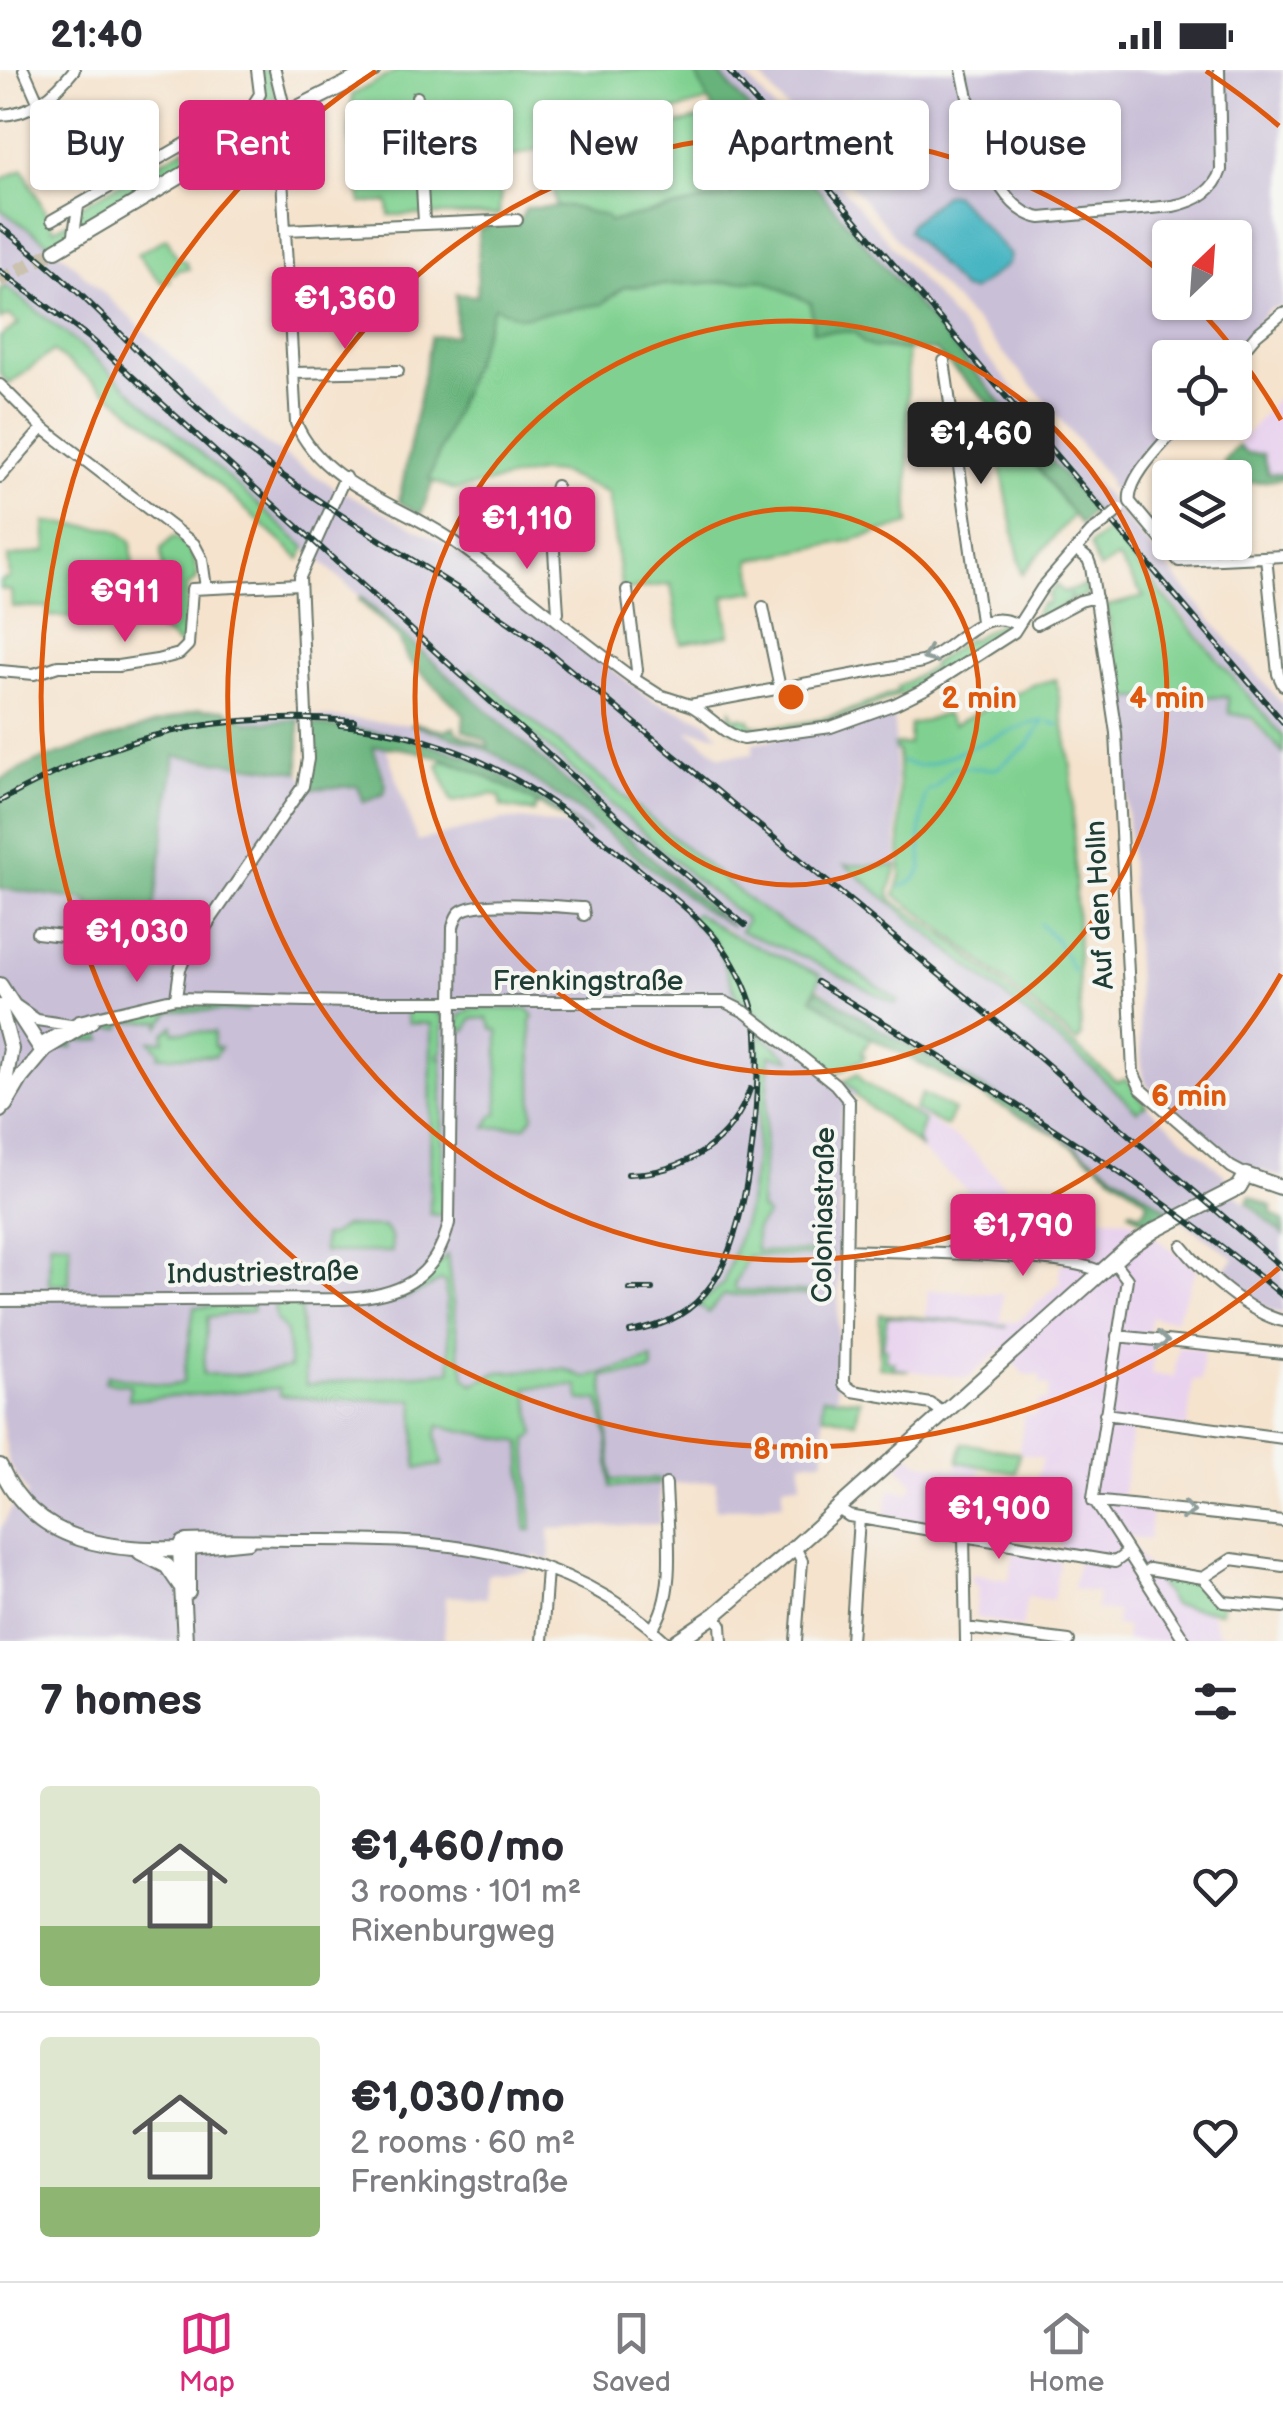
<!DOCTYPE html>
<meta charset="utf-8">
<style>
:root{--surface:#fff;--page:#f2f2f3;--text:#2b2b33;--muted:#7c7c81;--line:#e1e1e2;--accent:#db2777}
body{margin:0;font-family:"Balsamiq Sans",sans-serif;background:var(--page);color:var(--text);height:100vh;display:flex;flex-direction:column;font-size:38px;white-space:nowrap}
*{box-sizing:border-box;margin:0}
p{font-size:32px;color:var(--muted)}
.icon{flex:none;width:55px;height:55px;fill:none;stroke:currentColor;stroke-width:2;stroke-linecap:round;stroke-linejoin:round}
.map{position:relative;height:1571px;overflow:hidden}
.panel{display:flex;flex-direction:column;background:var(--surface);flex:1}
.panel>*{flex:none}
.top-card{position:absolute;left:30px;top:30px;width:1225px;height:90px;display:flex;gap:20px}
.needle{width:65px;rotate:25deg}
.fabs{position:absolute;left:1152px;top:150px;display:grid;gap:20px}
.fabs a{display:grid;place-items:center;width:100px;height:100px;border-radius:10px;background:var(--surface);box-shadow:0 2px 8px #0004;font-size:50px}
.price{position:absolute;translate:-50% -85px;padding:0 22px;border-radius:10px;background:var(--accent);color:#fff;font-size:32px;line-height:65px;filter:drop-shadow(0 2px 5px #0008)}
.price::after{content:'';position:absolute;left:50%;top:60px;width:30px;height:22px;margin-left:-15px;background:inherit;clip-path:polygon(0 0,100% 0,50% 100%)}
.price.on{background:#222;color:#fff}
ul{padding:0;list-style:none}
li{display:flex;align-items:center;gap:30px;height:250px;padding:0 40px}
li+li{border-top:2px solid var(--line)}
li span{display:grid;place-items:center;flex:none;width:280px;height:200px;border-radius:10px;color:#555}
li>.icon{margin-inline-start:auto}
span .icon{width:120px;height:120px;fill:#fffc;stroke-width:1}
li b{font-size:42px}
h2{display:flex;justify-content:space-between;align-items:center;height:120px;padding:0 40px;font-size:42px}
.chip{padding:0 35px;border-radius:10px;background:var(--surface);box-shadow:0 2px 8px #0004;font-size:35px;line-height:90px}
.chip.on{background:var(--accent);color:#fff}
.status{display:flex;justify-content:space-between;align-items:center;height:70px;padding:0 50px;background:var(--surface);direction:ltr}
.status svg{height:28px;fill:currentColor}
.dock{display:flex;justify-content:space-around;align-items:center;height:140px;border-top:2px solid var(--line);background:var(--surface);font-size:28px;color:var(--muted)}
.dock a{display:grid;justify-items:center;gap:5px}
.dock .on{color:var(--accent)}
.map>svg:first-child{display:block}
.built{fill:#e8d2ee}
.industrial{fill:#c9bfd7;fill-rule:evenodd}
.green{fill:#80d191;stroke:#508762;stroke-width:2.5}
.forest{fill:#68b37b;stroke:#447858;stroke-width:2.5}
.water{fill:#47b5c2;stroke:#33797b;stroke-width:2.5}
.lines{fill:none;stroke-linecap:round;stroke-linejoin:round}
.stream{stroke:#47b5c2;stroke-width:2.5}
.secondary-tunnel{stroke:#cac2ae;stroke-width:14;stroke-dasharray:14 7;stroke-linecap:butt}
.street-casing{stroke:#6a776a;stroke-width:14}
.secondary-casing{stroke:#6a776a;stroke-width:18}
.street{stroke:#fff;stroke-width:10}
.secondary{stroke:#fff;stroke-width:14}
.rail-casing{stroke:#1f3d34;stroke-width:6}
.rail{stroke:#f6f6f2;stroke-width:2.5;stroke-dasharray:8;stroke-linecap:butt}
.street-bridge-casing{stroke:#6a776a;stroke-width:14;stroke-linecap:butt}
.street-bridge{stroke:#fff;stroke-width:10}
.oneway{stroke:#8f9e9a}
.ring{fill:none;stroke:#de580e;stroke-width:5}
.labels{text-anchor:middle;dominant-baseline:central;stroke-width:8;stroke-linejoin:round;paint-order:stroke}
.street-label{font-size:28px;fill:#1f3d34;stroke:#f6f6f2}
.centre{fill:#de580e;stroke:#f6f6f2;stroke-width:5}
.ring-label{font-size:30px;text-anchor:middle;font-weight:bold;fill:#de580e;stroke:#f6f6f2;stroke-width:8;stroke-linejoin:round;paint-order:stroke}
</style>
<div class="status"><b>21:40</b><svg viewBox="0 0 49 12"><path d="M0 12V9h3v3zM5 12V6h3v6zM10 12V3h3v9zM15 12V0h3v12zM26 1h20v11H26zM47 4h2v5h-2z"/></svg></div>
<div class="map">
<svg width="1283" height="1571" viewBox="0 0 1283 1571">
<rect width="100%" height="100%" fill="#f6f6f2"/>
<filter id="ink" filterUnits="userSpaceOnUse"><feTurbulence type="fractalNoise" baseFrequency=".01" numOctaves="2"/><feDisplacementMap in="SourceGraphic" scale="20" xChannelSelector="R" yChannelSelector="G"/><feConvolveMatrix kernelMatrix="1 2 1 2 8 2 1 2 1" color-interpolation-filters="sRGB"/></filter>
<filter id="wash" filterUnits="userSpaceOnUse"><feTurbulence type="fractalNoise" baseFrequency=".0048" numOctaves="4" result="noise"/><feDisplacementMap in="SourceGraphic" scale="40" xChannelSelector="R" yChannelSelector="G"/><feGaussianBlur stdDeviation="2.25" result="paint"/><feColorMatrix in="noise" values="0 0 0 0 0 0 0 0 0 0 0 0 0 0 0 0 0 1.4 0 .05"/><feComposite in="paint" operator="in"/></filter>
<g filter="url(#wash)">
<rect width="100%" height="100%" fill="#f5e3cd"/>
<!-- built -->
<path class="built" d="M1283,321V409L1235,415V408L1225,407L1224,391Z
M915,1041L970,1078L1025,1139L1021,1142L1014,1136L1012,1182L1000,1181L1001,1150L918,1078L906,1051Z
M1081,1144L1131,1150L1197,1198L1175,1250L1151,1247L1148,1263L1157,1264L1151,1304L1174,1307L1178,1276L1204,1279L1201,1311L1193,1310L1187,1358L1133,1352L1122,1431L1152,1434L1149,1470L1126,1466L1172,1535L1209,1540L1219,1564L1232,1566L1231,1571H1125L1127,1557L1115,1555L1117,1542L1096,1540L1098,1523L1073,1519L1078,1492L1060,1475L1064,1453L1048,1450L1050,1432L1031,1428L1043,1388L1019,1383L1024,1345H1036L1038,1331H1047L1049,1316L1040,1315L1041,1306L1023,1304L1001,1279L967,1308L879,1297L880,1244L926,1248L928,1220L1003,1224L1001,1251L1017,1252L1063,1210L1059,1208L1060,1197L1067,1189L1070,1155L1074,1147Z
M909,1384L917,1392L957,1399L958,1392L981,1396L972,1447L957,1445L955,1457L885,1446L890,1420L910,1423L913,1413L898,1396Z
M1014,1482L1060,1490L1053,1530L1027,1527L1022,1558L975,1547L978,1517L972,1513V1504L1009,1510Z"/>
<!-- industrial -->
<path class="industrial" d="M716,0H741L1143,469L1283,635V667L1177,538Z
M755,0H1283V236L1269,239L1230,287L1170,288V352L1175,353L1115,423L1108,415L1109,410L1048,334L986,263L910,185ZM1170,168H1235V232H1170Z
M0,139L62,184L263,372L334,417L445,474L654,631L706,651L719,665L687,660L720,686L753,684V673L842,657L894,639L897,796H846L1092,998L1137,1041L1146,1035L1224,1104L1228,1110L1226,1117L1283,1165V1244L1266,1239L1222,1203L1234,1188L1111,1099L1015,1036L881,960L765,880L703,848L766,950L856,1022L841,1044L837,1327H823L824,1390L801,1391V1414L783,1415V1433L715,1440L716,1411L660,1414V1454L549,1459L550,1492L534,1485L529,1501L487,1504V1528L446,1526L444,1571H0V1460L12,1438L28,1425L9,1394L0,1339V818L90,831L88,844L175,686L179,685L299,702L310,718L315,690L383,707L373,677H386L417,771L503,750H529L576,758L578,756L535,725L466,686L392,664L338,659V655L299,650L0,727L232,647L299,644L412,655L475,674L499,686L578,740L700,837L725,850L610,751L79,274L0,212Z
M1228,627L1283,683V1108L1240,1094L1146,1014L1142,1001L1121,628Z"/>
<!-- green -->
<path class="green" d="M261,0H268L276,29L268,41L257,49L258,52L51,175L0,139V110L23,99L54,159L71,151L69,145L82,135L260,37L265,29Z
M398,0H694L709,31L503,89L499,145H389L388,132L361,133L358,98H361L360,84H354C345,69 353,44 352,25Z
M715,45L733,125L608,152L568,136L556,137L549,94L543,95L546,85Z
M253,73L272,85L239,97L233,87Z
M167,168L176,186L186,192L189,199L176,200V203L169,204L170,212L162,213L137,184Z
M763,210L811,233L813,261L855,262C869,281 886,279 907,280L909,454L849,471L750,490L756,521L724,526L730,565L681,573L671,514L622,521L608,423L558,402L537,403L455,420L429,410L493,237L602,234L624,217Z
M5,216L79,274L306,478L300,489L166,367L53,281L8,315L0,302V267L19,254L9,245L0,250V219Z
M988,332L1073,445L1022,504Z
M45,452L114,459L131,471L134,516L164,515L161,479L174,466C190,476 197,490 197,509L187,517L185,572L181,577C149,542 93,549 48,546V537H12L11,521L0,519V511L10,508L8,487L47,481Z
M1108,460L1283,667V683L1252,648L1229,643L1228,627L1121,628L1107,536L1144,527L1118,488L1099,499L1090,475Z
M1056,515L1064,523L1086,515L1087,525L1073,530L1070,526V532L1037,550L1036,543L1042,533L1046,535L1050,530L1047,527Z
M1003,551L1009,556L1008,561C932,610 880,643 789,659C770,663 745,668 728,658L731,640L737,651L739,647L750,650L751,655C800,661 854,640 898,621L897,617L932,598L933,593L969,568L971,570Z
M471,600L755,835L898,930L896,934L806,888L740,861L746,852L745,848L694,808L467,605Z
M1056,609L1071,698L1081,967L1077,972L941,858L895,825L901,806L898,681L895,680L894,675L909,674L910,655L946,644L953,655L1033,615Z
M443,690L470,699L543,736L536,735L534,742L502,737L500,727L492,724L452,732L438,695Z
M845,795L897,796L889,823L892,830L943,864L1116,1011L1127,1009L1146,1035L1137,1041L1092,998Z
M696,843L725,862L821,905L812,928L871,968L862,982L865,985L863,989L835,1004L745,934L736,925L715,871L689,848Z
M202,936L247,937V941H171L160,956V951L122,952L121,958H105L104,962H98L103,970L74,971L73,977L62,978C93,951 160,937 202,936Z
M405,938H429L443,947L442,982L439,983L438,987H442L443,1146L430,1144L431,954L408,953Z
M470,939H528L534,946L531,951L533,1046L526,1056L486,1058L493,1045L498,1044V960H493L487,948L471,949L467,960H458L460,946Z
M173,956L174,962H214V977L220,978L215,986H158L160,982L150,971H164V963Z
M759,963L792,990L770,985L760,1139L767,1145L756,1159V1181L829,1182L830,1186H748L734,1215L736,1220L808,1222V1225H723L708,1243L698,1235L723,1214L746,1145L755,1092L760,1028Z
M858,1003L863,1012L924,1051L917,1071L922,1079L856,1026V1022L844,1011Z
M922,1024L954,1040L946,1056L914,1040Z
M344,1156L384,1157L391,1167L392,1182H323V1166H330Z
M50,1172L70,1173L69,1215L49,1214Z
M447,1185L460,1289L463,1290L465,1307L473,1314L498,1302L564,1299L586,1308L652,1289L653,1299L649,1302L603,1306L612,1410L659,1409V1414L611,1417L607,1366L599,1330L580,1331L578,1316L527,1317L535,1365L527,1370L532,1460H526L521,1372L439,1356L436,1366L442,1395L417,1398L414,1330H329L280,1325V1318L129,1330L130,1315L105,1312L107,1305L168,1316L183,1313L194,1237L252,1234L253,1241L208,1247L203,1304L238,1305L290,1298L286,1262L276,1249L274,1236L277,1234L335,1233L300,1238L306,1315L451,1301L445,1212L440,1211C414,1227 381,1239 351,1234C410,1228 408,1225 447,1185Z
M880,1244L1008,1256L887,1246L883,1277L887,1278L885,1290L894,1292V1298L909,1301L879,1297Z
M823,1327L860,1330L856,1352L823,1345Z
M963,1373L1019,1383L1016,1403L958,1392Z
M1159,1503L1198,1510L1222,1535L1221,1542L1173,1535L1153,1506Z"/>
<!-- forest -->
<path class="forest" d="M694,0H716L1093,440L1081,455L988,332L935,281L872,277L863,273L855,262L813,261L811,233L763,210L624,217L602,234L521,247L494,237L429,409L433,411L421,444L399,432L431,267L456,265V224L477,226L479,159L520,150L526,138L568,136L606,146L609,152L732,125L715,45Z
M1237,376L1246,383L1263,384L1268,404H1283V409L1235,415V408L1225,407L1224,391Z
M360,526L670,805L733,857L700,837L578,740L499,686L475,674L412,655L414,653L444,661L454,657L457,663L489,677L487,671L463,660L464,644L407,589L399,568L359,530Z
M200,639L225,640L250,653L299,650V702L175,686L152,854L88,845L89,831L0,818V710L35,692Z
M313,654L392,664L466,686L535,725L590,764C532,730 442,673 373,677L386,715L384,724L364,732L358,716L310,719L315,692Z
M818,919L881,960L1015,1036L1172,1142L1152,1149L1147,1154L1129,1141L1131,1139L1140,1144L1148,1134L1145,1129L1058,1066L871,968L812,928Z
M1250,1126L1273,1137L1271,1142L1283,1151V1165L1247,1132Z"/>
<!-- water -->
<path class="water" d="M954,124L1010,185L1008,194L972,221L962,219L908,161L910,154L944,125Z"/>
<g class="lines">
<!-- stream -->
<path class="stream" d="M1049,652L1059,655
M902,692L917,696L930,694L1028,654L1044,651
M927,721L934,718L954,697L996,699L1028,675L1043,652
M901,817L914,810L922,799L920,766L925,725
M1040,854L1057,871L1074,902"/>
</g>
</g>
<g filter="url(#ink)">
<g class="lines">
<!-- secondary-tunnel -->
<path class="secondary-tunnel" d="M0,211L56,180"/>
<defs>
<path id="street" d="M24,0L39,34
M275,0L283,33L281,90L296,353C322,415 401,434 452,470C514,514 572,564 634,609L659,625L690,635L922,592C957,579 979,534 1018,555
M962,0C971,43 990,140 1041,148L1173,136C1194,132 1214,122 1221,100L1219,0
M417,27L424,152
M0,45C32,44 55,24 74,0
M52,150L253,35L260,24L257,0
M286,160L517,150
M73,171L78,137
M1235,290L1256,265L1283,243
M944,291L981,551
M293,303L398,301
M0,315L43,358L194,474L202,489L206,518
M0,407L43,358
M1130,432L1179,491L1283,486
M1130,432C1126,408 1166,371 1182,352
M1076,479L1088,489L1091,497L1116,663L1133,1002L1141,1019L1231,1097L1246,1105
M1266,487L1278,604L1283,615
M627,520L637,600L634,609
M763,537L780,618
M555,548L558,543L551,433L556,416
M1037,554L1080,531L1096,527
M0,601L34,604L58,596H118L157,590L179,584L188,575L192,519L300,514
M690,635C709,645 723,664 743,669L831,657L895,634L927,618L1014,562L1042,518L1091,462L1104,453
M37,863L174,879L187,884
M176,928L180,899L187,884L303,716L308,689L300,507L345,407
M17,936L37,950L70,955
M763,956L835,1014L849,1031L844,1314L853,1321L931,1334L944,1343
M40,974L79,951L176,928L350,932H725L745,942
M43,982L93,952
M1182,1176C1204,1204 1249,1243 1283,1251
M847,1180C893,1182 1070,1183 1100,1202
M1113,1191L1127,1209L1093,1428L1185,1571
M0,1231L343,1229C398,1226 435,1211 449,1153L453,857C455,851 455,847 460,842C476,828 560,837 583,838L584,845
M1117,1266L1283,1283
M1105,1344L1283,1368
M1093,1431L1283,1451
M838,1439L849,1446L1115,1492L1127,1483
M964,1466L966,1571
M186,1470C224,1468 262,1470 300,1470C433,1469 562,1473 665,1571
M795,1477L802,1491L796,1571
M191,1479L249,1473
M1149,1499L1203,1508L1224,1532L1283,1537
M1203,1508L1232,1489L1283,1496
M715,1545L721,1555L722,1571
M966,1558L1069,1571
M652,1559C678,1524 667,1457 666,1414
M542,1571L547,1499
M851,1571L859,1448"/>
<path id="secondary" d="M56,180L282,46L373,0
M0,915L43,982
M0,937L11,979L0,1040
M5,1035L21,1008L43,982
M0,1396C35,1476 114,1481 191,1479
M183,1473L180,1479L185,1571
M140,1482L167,1496L180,1515
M188,1522V1475
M677,1571L715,1545L795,1477L1127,1179L1155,1160L1239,1117L1246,1105L1283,1118"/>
</defs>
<!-- street casing -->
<use href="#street" class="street-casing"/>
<!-- secondary casing -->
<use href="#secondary" class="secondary-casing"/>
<!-- street -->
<use href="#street" class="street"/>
<!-- secondary -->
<use href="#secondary" class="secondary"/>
<defs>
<path id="rail" d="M728,0L1283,652
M0,157C90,222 157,310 244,377C337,450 443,503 538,573L1027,977L1283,1198
M0,201L91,269L621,750L745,855
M340,655C468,665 545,723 641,801C671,826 707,852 728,885C742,907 755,936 757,963C761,1026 749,1162 712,1214C693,1242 663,1257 630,1262
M0,731C124,663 211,641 354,651
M817,912C977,1010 1138,1104 1283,1226
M628,1104C684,1103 732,1073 750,1019
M629,1219H652"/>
</defs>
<!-- rail casing -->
<use href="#rail" class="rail-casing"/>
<!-- rail -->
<use href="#rail" class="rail"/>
<defs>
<path id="street-bridge" d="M1104,453L1120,439
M745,942L763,956"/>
</defs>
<!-- street-bridge casing -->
<use href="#street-bridge" class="street-bridge-casing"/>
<!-- street-bridge -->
<use href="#street-bridge" class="street-bridge"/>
</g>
<!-- one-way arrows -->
<defs><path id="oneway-chevron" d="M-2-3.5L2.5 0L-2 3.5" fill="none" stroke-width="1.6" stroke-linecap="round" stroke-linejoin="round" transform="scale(2.5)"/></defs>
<g class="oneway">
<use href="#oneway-chevron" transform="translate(929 586) rotate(156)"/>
<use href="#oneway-chevron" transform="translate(1162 1271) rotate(6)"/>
<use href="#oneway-chevron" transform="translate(1188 1441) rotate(6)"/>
</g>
</g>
<!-- distance rings -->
<g class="ring">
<circle cx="791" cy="627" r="188"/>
<circle cx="791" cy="627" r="376"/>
<path d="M1281 904A563 563 0 1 1 1168 209M1196 236A563 563 0 0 1 1281 350"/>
<path d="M1279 1198A751 751 0 1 1 376 1M1206 1A751 751 0 0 1 1279 56"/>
</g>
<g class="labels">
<!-- street labels -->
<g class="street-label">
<text transform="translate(1100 835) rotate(-93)">Auf den Holln</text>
<text x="588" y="911">Frenkingstraße</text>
<text transform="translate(824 1145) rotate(-89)">Coloniastraße</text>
<text transform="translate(263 1203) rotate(-1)">Industriestraße</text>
</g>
</g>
<circle cx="791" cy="627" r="15" class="centre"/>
<g class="ring-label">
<text x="979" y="638">2 min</text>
<text x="1167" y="638">4 min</text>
<text x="1189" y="1036">6 min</text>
<text x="791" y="1389">8 min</text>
</g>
</svg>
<div class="fabs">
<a><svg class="needle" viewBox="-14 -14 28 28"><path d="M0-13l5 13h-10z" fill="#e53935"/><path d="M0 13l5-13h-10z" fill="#7c7c81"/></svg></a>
<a><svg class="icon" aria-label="locate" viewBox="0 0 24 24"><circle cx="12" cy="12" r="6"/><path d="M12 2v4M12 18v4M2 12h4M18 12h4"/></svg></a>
<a><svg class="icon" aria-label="layers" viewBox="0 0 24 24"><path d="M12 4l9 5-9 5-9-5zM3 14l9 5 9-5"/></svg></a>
</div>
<b class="price" style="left:345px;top:282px">€1,360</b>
<b class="price on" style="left:981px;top:417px">€1,460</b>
<b class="price" style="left:527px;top:502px">€1,110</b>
<b class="price" style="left:125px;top:575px">€911</b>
<b class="price" style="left:137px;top:915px">€1,030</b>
<b class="price" style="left:1023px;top:1209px">€1,790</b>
<b class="price" style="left:999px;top:1492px">€1,900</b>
<div class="top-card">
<a class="chip">Buy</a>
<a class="chip on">Rent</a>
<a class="chip">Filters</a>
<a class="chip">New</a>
<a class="chip">Apartment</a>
<a class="chip">House</a>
</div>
</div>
<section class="panel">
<h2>7 homes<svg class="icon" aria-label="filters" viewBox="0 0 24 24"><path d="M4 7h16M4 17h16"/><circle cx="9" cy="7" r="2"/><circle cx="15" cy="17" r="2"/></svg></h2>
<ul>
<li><span style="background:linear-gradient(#dfe7d0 70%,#8fb573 0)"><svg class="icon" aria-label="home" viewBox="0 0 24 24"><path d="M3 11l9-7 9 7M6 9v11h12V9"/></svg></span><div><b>€1,460/mo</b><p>3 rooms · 101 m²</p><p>Rixenburgweg</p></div><svg class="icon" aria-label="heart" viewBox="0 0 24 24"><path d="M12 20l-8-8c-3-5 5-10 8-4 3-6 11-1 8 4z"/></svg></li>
<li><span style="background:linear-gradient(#dfe7d0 75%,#8fb573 0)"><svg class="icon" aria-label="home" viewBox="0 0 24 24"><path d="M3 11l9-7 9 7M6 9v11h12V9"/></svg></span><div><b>€1,030/mo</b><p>2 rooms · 60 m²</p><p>Frenkingstraße</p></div><svg class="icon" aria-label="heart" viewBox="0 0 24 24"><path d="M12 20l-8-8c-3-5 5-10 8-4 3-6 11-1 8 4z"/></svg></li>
</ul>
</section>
<nav class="dock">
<a class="on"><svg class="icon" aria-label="map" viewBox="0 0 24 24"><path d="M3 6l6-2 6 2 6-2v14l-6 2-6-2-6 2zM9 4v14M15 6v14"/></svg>Map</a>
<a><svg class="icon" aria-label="saved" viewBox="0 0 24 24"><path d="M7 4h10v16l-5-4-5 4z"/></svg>Saved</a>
<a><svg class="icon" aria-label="home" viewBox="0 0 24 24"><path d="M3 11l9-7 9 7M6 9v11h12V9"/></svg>Home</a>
</nav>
